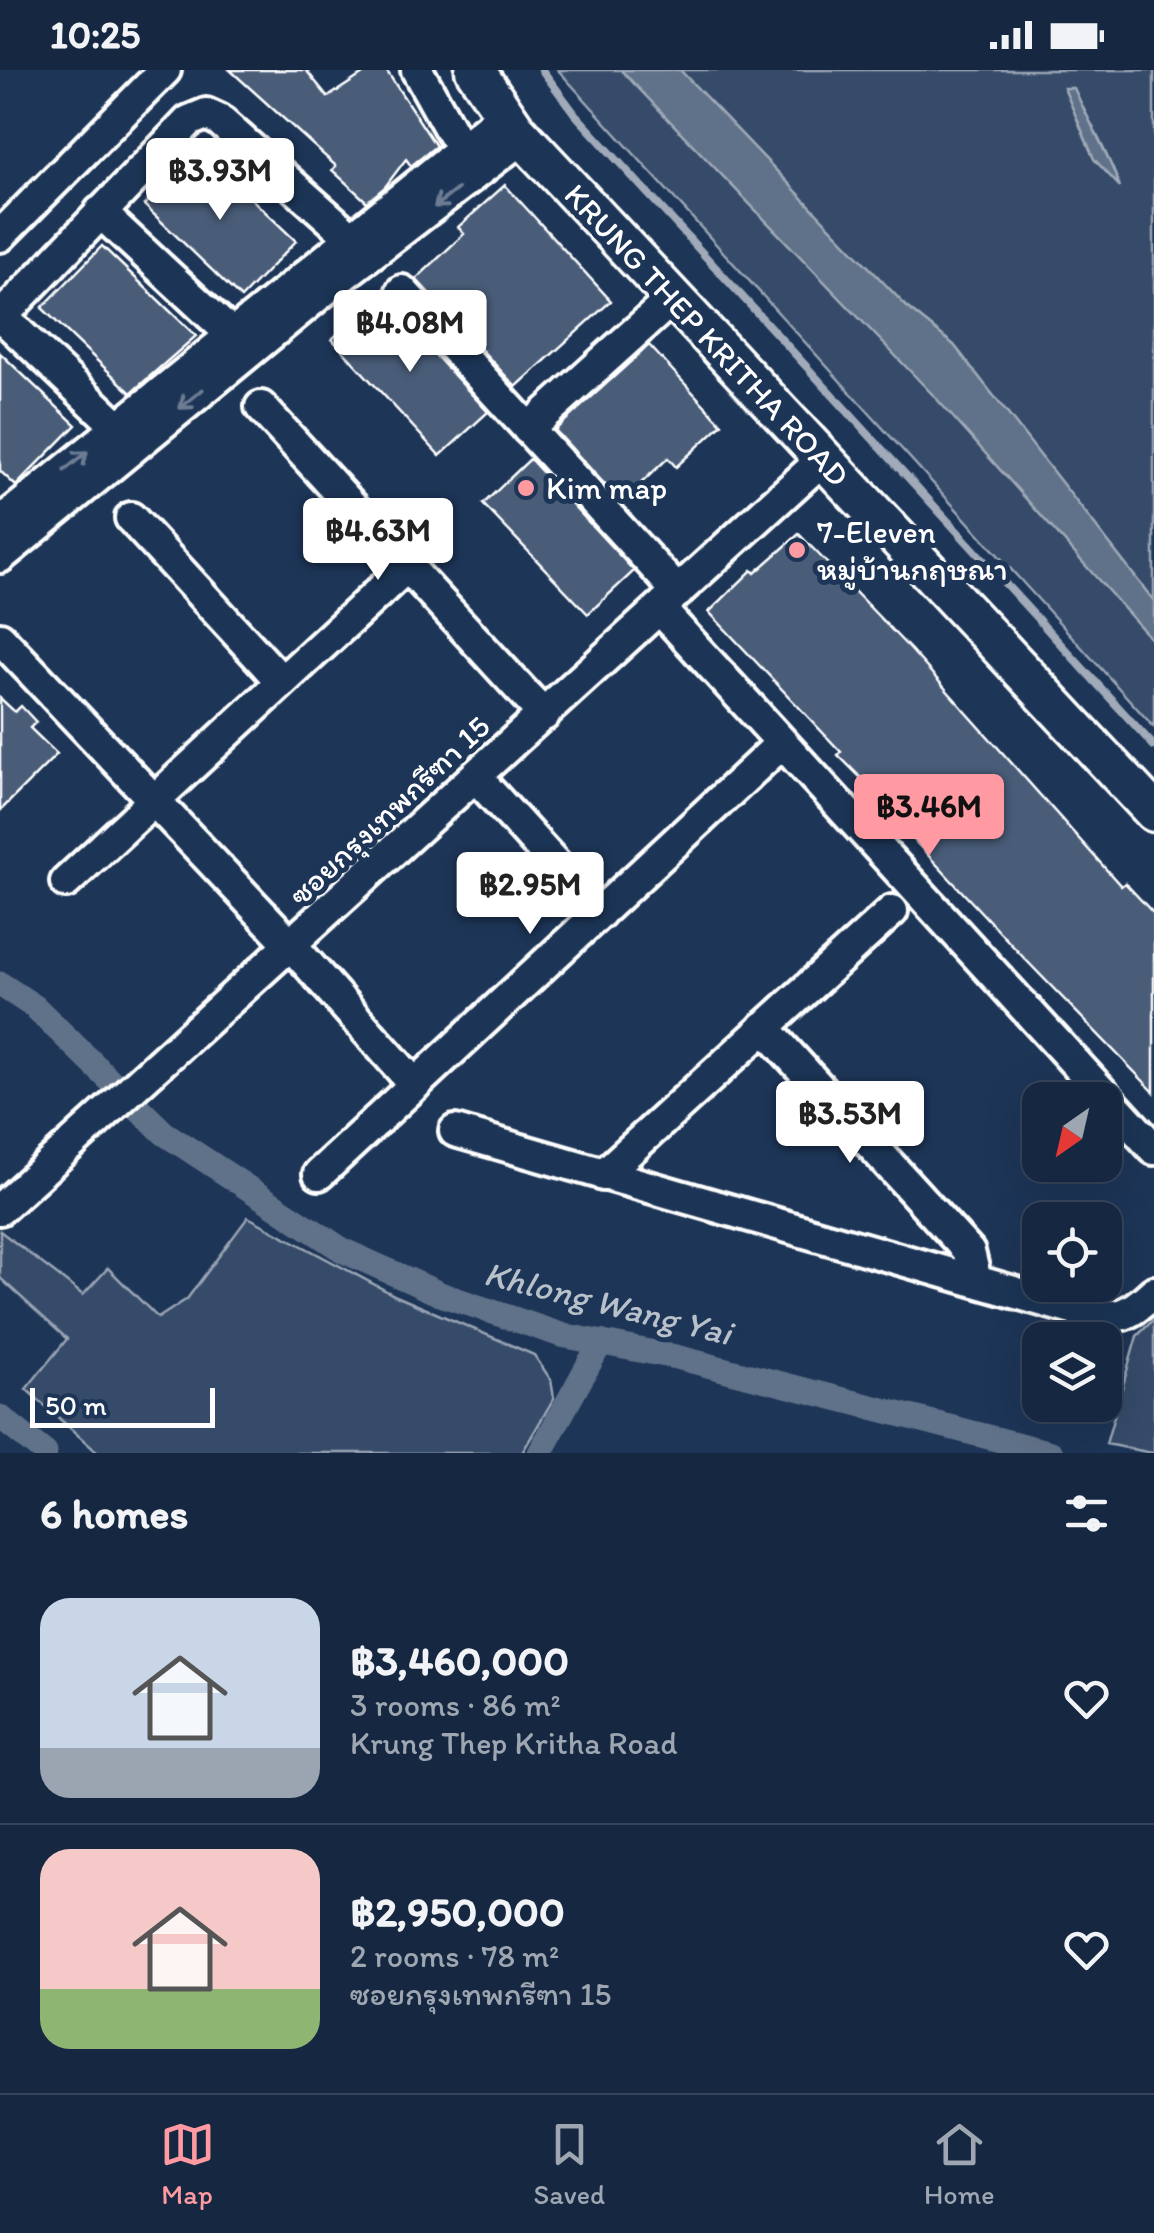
<!DOCTYPE html>
<meta charset="utf-8">
<style>
:root{--surface:#162841;--page:#1f3048;--text:#f1f3f6;--muted:#9ea6b1;--line:#35445a;--accent:#ff9aa2}
body{margin:0;font-family:Itim,"Playpen Sans Thai",sans-serif;background:var(--page);color:var(--text);height:100vh;display:flex;flex-direction:column;font-size:38px;white-space:nowrap}
*{box-sizing:border-box;margin:0}
p{font-size:32px;color:var(--muted)}
.icon{flex:none;width:55px;height:55px;fill:none;stroke:currentColor;stroke-width:2;stroke-linecap:round;stroke-linejoin:round}
.map{position:relative;height:1383px;overflow:hidden}
.details{display:flex;flex-direction:column;background:var(--surface);flex:1}
.details>*{flex:none}
.needle{width:65px;rotate:214deg}
.fabs{position:absolute;left:1022px;top:1012px;display:grid;gap:20px}
.fabs a{display:grid;place-items:center;width:100px;height:100px;border-radius:20px;background:var(--surface);box-shadow:0 10px 40px #0002,0 0 0 2px var(--line);font-size:50px}
.scale{position:absolute;left:30px;bottom:25px;width:185px;box-sizing:border-box;padding-left:10px;border:5px solid #fff;border-top:0;font-size:28px;line-height:35px;white-space:nowrap;color:#fff;-webkit-text-stroke:8px #1d3557;paint-order:stroke}
.price{position:absolute;translate:-50% -85px;padding:0 22px;border-radius:10px;background:#fff;color:#222;font-size:32px;line-height:65px;filter:drop-shadow(0 2px 5px #0008)}
.price::after{content:'';position:absolute;left:50%;top:60px;width:30px;height:22px;margin-left:-15px;background:inherit;clip-path:polygon(0 0,100% 0,50% 100%)}
.price.on{background:var(--accent);color:#111}
ul{padding:0;list-style:none}
li{display:flex;align-items:center;gap:30px;height:250px;padding:0 40px}
li+li{border-top:2px solid var(--line)}
li span{display:grid;place-items:center;flex:none;width:280px;height:200px;border-radius:30px;color:#555}
li>.icon{margin-inline-start:auto}
span .icon{width:120px;height:120px;fill:#fffc;stroke-width:1}
li b{font-size:42px}
h2{display:flex;justify-content:space-between;align-items:center;height:120px;padding:0 40px;font-size:42px}
.status{display:flex;justify-content:space-between;align-items:center;height:70px;padding:0 50px;background:var(--surface);direction:ltr}
.status svg{height:28px;fill:currentColor}
.tab-bar{display:flex;justify-content:space-around;align-items:center;height:140px;border-top:2px solid var(--line);background:var(--surface);font-size:28px;color:var(--muted)}
.tab-bar a{display:grid;justify-items:center;gap:5px}
.tab-bar .on{color:var(--accent)}
.map>svg:first-child{display:block}
.green{fill:#364b69;stroke:#9aa5b4;stroke-width:2.5}
.water{fill:#617289;stroke:#a0aab8;stroke-width:2.5}
.lines{fill:none;stroke-linecap:round;stroke-linejoin:round}
.stream{stroke:#a0aab8;stroke-width:8}
.canal{stroke:#617289;stroke-width:25}
.building{fill:#4a5d79;stroke:#fff;stroke-width:2.5}
.minor-casing{stroke:#fff;stroke-width:38}
.major-casing{stroke:#fff;stroke-width:45}
.minor{stroke:#1d3557;stroke-width:30}
.major{stroke:#1d3557;stroke-width:38}
.oneway{stroke:#6c7c92}
.poi-dot{fill:#ff9aa2;stroke:#1d3557;stroke-width:4}
.labels{text-anchor:middle;dominant-baseline:central;stroke-width:10;stroke-linejoin:round;paint-order:stroke}
.street-label{font-size:32px;fill:#fff;stroke:#1d3557}
.poi-label{font-size:32px;fill:#fff;stroke:#1d3557;text-anchor:start}
.water-label{font-size:35px;font-style:italic;fill:#b8c0ca;stroke:#1d3557}
</style>
<div class="status"><b>10:25</b><svg viewBox="0 0 49 12"><path d="M0 12V9h3v3zM5 12V6h3v6zM10 12V3h3v9zM15 12V0h3v12zM26 1h20v11H26zM47 4h2v5h-2z"/></svg></div>
<div class="map">
<svg width="1154" height="1383" viewBox="0 0 1154 1383">
<rect width="100%" height="100%" fill="#1d3557"/>
<filter id="ink" filterUnits="userSpaceOnUse"><feTurbulence type="fractalNoise" baseFrequency=".01" numOctaves="2"/><feDisplacementMap in="SourceGraphic" scale="20" xChannelSelector="R" yChannelSelector="G"/><feConvolveMatrix kernelMatrix="1 2 1 2 8 2 1 2 1" color-interpolation-filters="sRGB"/></filter>
<g filter="url(#ink)">
<!-- green -->
<path class="green" d="M558,0H1154V657Z
M248,1147L396,1226L534,1285L551,1310L554,1328L522,1383H98L26,1319L67,1269L0,1208V1161L83,1225L108,1198L158,1248L187,1229Z
M1154,1249V1383H1152L1106,1374L1137,1266Z"/>
<!-- water -->
<path class="water" d="M621,0H680L909,239L954,275L1154,531V572L934,326Z
M1074,18C1089,52 1108,83 1120,117L1094,89L1064,18Z"/>
<g class="lines">
<!-- stream -->
<path class="stream" d="M542,0L575,44L1154,676"/>
<!-- canal -->
<path class="canal" d="M0,914L35,937L164,1063L344,1181L440,1224L561,1265L676,1287L1051,1383
M0,1347L45,1383
M540,1383L601,1272"/>
</g>
<!-- building -->
<path class="building" d="M230,0H306L328,27L369,0H386L436,76L411,96L406,89L385,117L367,132L332,100L336,96Z
M199,79L296,171L241,228L144,135Z
M505,115L611,231L516,317L416,209L464,164L458,157Z
M102,176L196,266L131,323L42,238Z
M384,221L388,234L488,342L440,386L332,269Z
M649,275L722,354L676,397L668,388L621,432L555,360Z
M0,283L76,355L16,416L0,401Z
M530,389L634,501L588,544L483,434Z
M799,464L911,580L1121,816L1125,813L1154,844V1022L1023,887L870,723L873,720L838,685L841,682L709,542L752,500L755,503Z
M0,628L15,642L21,636L36,652L30,658L57,684L0,741Z"/>
<g class="lines">
<defs>
<path id="minor" d="M417,0L452,63
M100,142L228,261
M0,166L165,0
M402,221L678,522
M2,247L114,353
M0,248L189,51L206,44L219,50L343,160
M261,337L544,645
M528,359L673,228
M131,448L282,612
M0,453L504,45
M0,487L333,213L523,67
M660,539L1154,1079
M0,568L292,876L415,1015
M476,707L600,843
M66,812L405,498
M764,957L969,1182L976,1211
M455,1061L1076,1240C1116,1249 1123,1251 1154,1222
M319,1104L782,673
M603,1105L892,841
M0,1139L823,389"/>
<path id="major" d="M475,0L515,59L1154,742"/>
</defs>
<!-- minor casing -->
<use href="#minor" class="minor-casing"/>
<!-- major casing -->
<use href="#major" class="major-casing"/>
<!-- minor -->
<use href="#minor" class="minor"/>
<!-- major -->
<use href="#major" class="major"/>
</g>
<!-- one-way arrows -->
<defs><path id="oneway-shaft" d="M-6 0H5M1.5-3L5.5 0L1.5 3" fill="none" stroke-width="1.6" stroke-linecap="round" stroke-linejoin="round" transform="scale(2.5)"/></defs>
<g class="oneway">
<use href="#oneway-shaft" transform="translate(446 128) rotate(142)"/>
<use href="#oneway-shaft" transform="translate(191 329) rotate(141)"/>
<use href="#oneway-shaft" transform="translate(76 391) rotate(-39)"/>
</g>
</g>
<!-- markers -->
<g class="poi-dot">
<circle cx="526" cy="418" r="10"/>
<circle cx="797" cy="480" r="10"/>
</g>
<g class="labels">
<!-- street labels -->
<g class="street-label">
<text transform="translate(707 265) rotate(47)">KRUNG THEP KRITHA ROAD</text>
<text transform="translate(389 740) rotate(-43)">ซอยกรุงเทพกรีฑา 15</text>
</g>
<!-- poi labels -->
<g class="poi-label">
<text x="546" y="418">Kim map</text>
<text x="817" y="462">7-Eleven<tspan x="817" dy="37">หมู่บ้านกฤษณา</tspan></text>
</g>
<!-- water labels -->
<g class="water-label">
<text transform="translate(608 1233) rotate(14)">Khlong Wang Yai</text>
</g>
</g>
</svg>
<div class="fabs">
<a><svg class="needle" viewBox="-14 -14 28 28"><path d="M0-13l5 13h-10z" fill="#e53935"/><path d="M0 13l5-13h-10z" fill="#9ea6b1"/></svg></a>
<a><svg class="icon" aria-label="locate" viewBox="0 0 24 24"><circle cx="12" cy="12" r="6"/><path d="M12 2v4M12 18v4M2 12h4M18 12h4"/></svg></a>
<a><svg class="icon" aria-label="layers" viewBox="0 0 24 24"><path d="M12 4l9 5-9 5-9-5zM3 14l9 5 9-5"/></svg></a>
</div>
<div class="scale">50 m</div>
<b class="price" style="left:220px;top:153px">฿3.93M</b>
<b class="price" style="left:410px;top:305px">฿4.08M</b>
<b class="price" style="left:378px;top:513px">฿4.63M</b>
<b class="price on" style="left:929px;top:789px">฿3.46M</b>
<b class="price" style="left:530px;top:867px">฿2.95M</b>
<b class="price" style="left:850px;top:1096px">฿3.53M</b>
</div>
<section class="details">
<h2>6 homes<svg class="icon" aria-label="filters" viewBox="0 0 24 24"><path d="M4 7h16M4 17h16"/><circle cx="9" cy="7" r="2"/><circle cx="15" cy="17" r="2"/></svg></h2>
<ul>
<li><span style="background:linear-gradient(#c9d6e8 75%,#9aa5b1 0)"><svg class="icon" aria-label="home" viewBox="0 0 24 24"><path d="M3 11l9-7 9 7M6 9v11h12V9"/></svg></span><div><b>฿3,460,000</b><p>3 rooms · 86 m²</p><p>Krung Thep Kritha Road</p></div><svg class="icon" aria-label="heart" viewBox="0 0 24 24"><path d="M12 20l-8-8c-3-5 5-10 8-4 3-6 11-1 8 4z"/></svg></li>
<li><span style="background:linear-gradient(#f6c9c9 70%,#8fb573 0)"><svg class="icon" aria-label="home" viewBox="0 0 24 24"><path d="M3 11l9-7 9 7M6 9v11h12V9"/></svg></span><div><b>฿2,950,000</b><p>2 rooms · 78 m²</p><p>ซอยกรุงเทพกรีฑา 15</p></div><svg class="icon" aria-label="heart" viewBox="0 0 24 24"><path d="M12 20l-8-8c-3-5 5-10 8-4 3-6 11-1 8 4z"/></svg></li>
</ul>
</section>
<nav class="tab-bar">
<a class="on"><svg class="icon" aria-label="map" viewBox="0 0 24 24"><path d="M3 6l6-2 6 2 6-2v14l-6 2-6-2-6 2zM9 4v14M15 6v14"/></svg>Map</a>
<a><svg class="icon" aria-label="saved" viewBox="0 0 24 24"><path d="M7 4h10v16l-5-4-5 4z"/></svg>Saved</a>
<a><svg class="icon" aria-label="home" viewBox="0 0 24 24"><path d="M3 11l9-7 9 7M6 9v11h12V9"/></svg>Home</a>
</nav>
